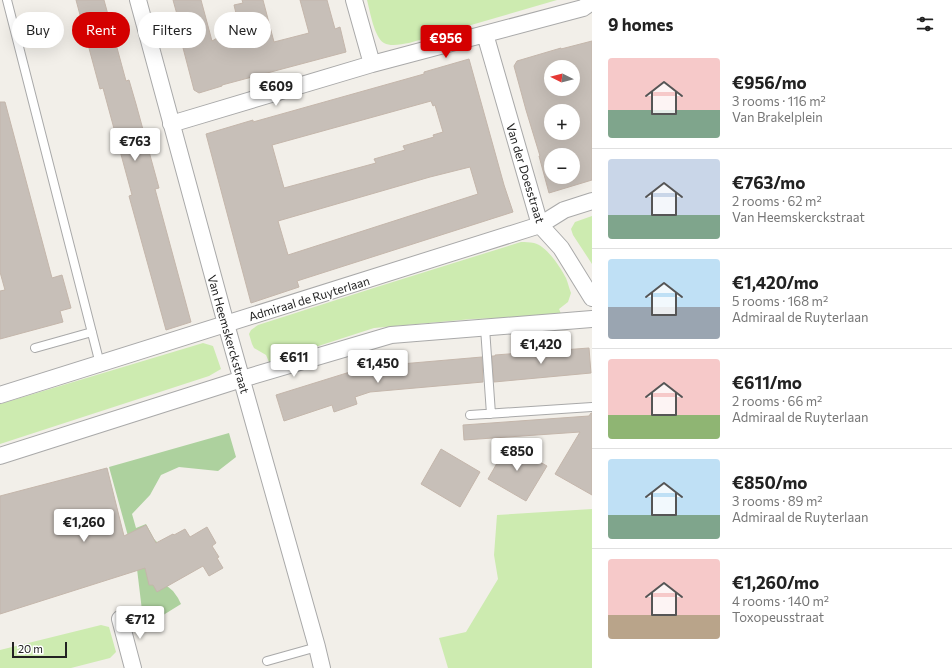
<!DOCTYPE html>
<meta charset="utf-8">
<style>
:root{--surface:#fff;--page:#f2f2f2;--text:#222;--muted:#767676;--line:#e0e0e0;--accent:#d40000}
body{margin:0;font-family:Commissioner,sans-serif;background:var(--page);color:var(--text);height:100vh;display:flex;flex-direction:column;font-size:15px;white-space:nowrap}
*{box-sizing:border-box;margin:0}
p{font-size:13px;color:var(--muted)}
.icon{flex:none;width:22px;height:22px;fill:none;stroke:currentColor;stroke-width:2;stroke-linecap:round;stroke-linejoin:round}
.map{position:relative;flex:1;overflow:hidden}
.side{display:flex;flex-direction:column;background:var(--surface);width:360px}
.side>*{flex:none}
.guide{position:absolute;left:12px;top:12px;width:380px;height:36px;display:flex;gap:8px}
.needle{width:26px;rotate:276deg}
.controls{position:absolute;left:544px;top:60px;display:grid;gap:8px}
.controls a{display:grid;place-items:center;width:36px;height:36px;border-radius:50%;background:var(--surface);box-shadow:0 4px 16px #0002;font-size:20px}
.scale{position:absolute;left:12px;bottom:10px;width:55px;box-sizing:border-box;padding-left:4px;border:2px solid #222;border-top:0;font-size:11px;line-height:14px;white-space:nowrap;color:#222;-webkit-text-stroke:3px #fff;paint-order:stroke}
.price{position:absolute;translate:-50% -34px;padding:0 9px;border-radius:4px;background:#fff;color:#222;font-size:13px;line-height:26px;filter:drop-shadow(0 1px 2px #0008)}
.price::after{content:'';position:absolute;left:50%;top:24px;width:12px;height:9px;margin-left:-6px;background:inherit;clip-path:polygon(0 0,100% 0,50% 100%)}
.price.current{background:var(--accent);color:#fff}
ul{padding:0;list-style:none}
li{display:flex;align-items:center;gap:12px;height:100px;padding:0 16px}
li+li{border-top:1px solid var(--line)}
li span{display:grid;place-items:center;flex:none;width:112px;height:80px;border-radius:4px;color:#555}
li>.icon{margin-inline-start:auto}
span .icon{width:48px;height:48px;fill:#fffc;stroke-width:1}
li b{font-size:17px}
h2{display:flex;justify-content:space-between;align-items:center;height:48px;padding:0 16px;font-size:17px}
.tag{padding:0 14px;border-radius:18px;background:var(--surface);box-shadow:0 4px 16px #0002;font-size:14px;line-height:36px}
.tag.current{background:var(--accent);color:#fff}
main{display:flex;flex:1;min-height:0}
.map>svg:first-child{display:block}
.grass{fill:#cdebb0}
.forest{fill:#add19e}
.building{fill:#c7bfb8;stroke:#c4b6ab;fill-rule:evenodd}
.lines{fill:none;stroke-linecap:round;stroke-linejoin:round}
.service-casing{stroke:#a9a9a9;stroke-width:10}
.minor-casing{stroke:#a9a9a9;stroke-width:18}
.service{stroke:#fff;stroke-width:8}
.minor{stroke:#fff;stroke-width:16}
.labels{text-anchor:middle;dominant-baseline:central;stroke-width:3;stroke-linejoin:round;paint-order:stroke}
.street-label{font-size:12px;fill:#222;stroke:#fff}
</style>
<main>
<div class="map">
<svg width="592" height="668" viewBox="0 0 592 668">
<rect width="100%" height="100%" fill="#f2efe9"/>
<!-- grass -->
<path class="grass" d="M367,0H557L409,43C402,44 391,47 384,43C374,37 370,11 367,0Z
M592,216V264L573,235L571,229L575,222Z
M521,242C525,242 530,242 534,243C547,246 560,267 566,278C568,283 569,288 571,293L568,302L559,309L562,316L472,319L374,328L269,362L266,355L254,348L252,344L249,334L251,330L258,325L380,286Z
M203,343L213,346L221,369L209,376L0,444V404Z
M592,509V668H448L439,638L466,632L498,579L494,555L497,515Z
M101,625L109,627L116,652L110,658L71,668H0V650Z"/>
<!-- forest -->
<path class="forest" d="M229,433L236,457L218,471L179,467L161,475L150,495L132,514L136,528L146,524L154,539L157,542L167,586L173,591L178,598L181,604L144,627L137,569L109,467Z"/>
<!-- building -->
<path class="building" d="M76,0H104L126,81L129,80L136,104L159,188L155,189L191,322L166,330L129,196L132,195L103,88L100,89Z
M173,0H201L212,41L239,26L234,5L243,3L242,0H263L274,42L309,33L300,0H327L335,29L340,27L346,52L222,85V86L199,93L194,90L182,44L185,43Z
M592,41V180L549,193L539,156H540L526,110L514,66L517,61L561,48V49ZM551,67H573V89H551ZM551,111H573V133H551ZM551,155H573V177H551Z
M469,59L504,185L513,212L297,281L299,287L251,303L206,134L253,120V122L424,74V72ZM431,101L433,106L435,105L443,132L433,135L434,137L403,146L405,150L374,159L376,163L284,188L272,145ZM470,167L478,194L288,255L278,221L430,177Z
M0,102H5L52,278L62,275L71,308L60,311L63,322L0,339V291L5,290L0,272Z
M589,348L591,373L494,382L492,356H495V355Z
M482,357L483,382L370,392L355,397L357,404L334,412L332,405L284,421L276,395L366,367Z
M591,413H592V495L555,474L580,432L464,440L463,425L589,416Z
M508,444L547,466L526,501L488,479Z
M441,449L480,472L460,507L421,484Z
M107,468L124,536L146,525L156,543L173,534L174,535L185,529L190,537L207,527L216,543L212,546L219,557L217,558L223,568L209,576L203,566L157,592L153,585H149L145,568L0,614V496Z"/>
<g class="lines">
<defs>
<path id="service" d="M7,0L100,364
M485,328L491,414
M35,348L92,332
M470,415L592,407
M267,661L317,647"/>
<path id="minor" d="M138,0L226,324L317,647L322,668
M354,0L372,64L583,8L592,2
M485,34L540,225L561,248L592,298
M171,124L372,64
M0,395L540,225L564,210L592,201
M0,456L242,379L391,335L592,319
M120,619L133,668"/>
</defs>
<!-- service casing -->
<use href="#service" class="service-casing"/>
<!-- minor casing -->
<use href="#minor" class="minor-casing"/>
<!-- service -->
<use href="#service" class="service"/>
<!-- minor -->
<use href="#minor" class="minor"/>
</g>
<g class="labels">
<!-- street labels -->
<g class="street-label">
<text transform="translate(526 173) rotate(73)">Van der Doesstraat</text>
<text transform="translate(309 298) rotate(-17)">Admiraal de Ruyterlaan</text>
<text transform="translate(229 334) rotate(74)">Van Heemskerckstraat</text>
</g>
</g>
</svg>
<div class="controls">
<a><svg class="needle" viewBox="-14 -14 28 28"><path d="M0-13l5 13h-10z" fill="#e53935"/><path d="M0 13l5-13h-10z" fill="#767676"/></svg></a>
<a>+</a>
<a>−</a>
</div>
<div class="scale">20 m</div>
<b class="price current" style="left:446px;top:59px">€956</b>
<b class="price" style="left:276px;top:107px">€609</b>
<b class="price" style="left:135px;top:162px">€763</b>
<b class="price" style="left:541px;top:365px">€1,420</b>
<b class="price" style="left:294px;top:378px">€611</b>
<b class="price" style="left:378px;top:384px">€1,450</b>
<b class="price" style="left:517px;top:472px">€850</b>
<b class="price" style="left:84px;top:543px">€1,260</b>
<b class="price" style="left:140px;top:640px">€712</b>
<div class="guide">
<a class="tag">Buy</a>
<a class="tag current">Rent</a>
<a class="tag">Filters</a>
<a class="tag">New</a>
</div>
</div>
<section class="side">
<h2>9 homes<svg class="icon" aria-label="filters" viewBox="0 0 24 24"><path d="M4 7h16M4 17h16"/><circle cx="9" cy="7" r="2"/><circle cx="15" cy="17" r="2"/></svg></h2>
<ul>
<li><span style="background:linear-gradient(#f6c9c9 65%,#7fa58c 0)"><svg class="icon" aria-label="home" viewBox="0 0 24 24"><path d="M3 11l9-7 9 7M6 9v11h12V9"/></svg></span><div><b>€956/mo</b><p>3 rooms · 116 m²</p><p>Van Brakelplein</p></div></li>
<li><span style="background:linear-gradient(#c9d6e8 70%,#7fa58c 0)"><svg class="icon" aria-label="home" viewBox="0 0 24 24"><path d="M3 11l9-7 9 7M6 9v11h12V9"/></svg></span><div><b>€763/mo</b><p>2 rooms · 62 m²</p><p>Van Heemskerckstraat</p></div></li>
<li><span style="background:linear-gradient(#bfe0f5 60%,#9aa5b1 0)"><svg class="icon" aria-label="home" viewBox="0 0 24 24"><path d="M3 11l9-7 9 7M6 9v11h12V9"/></svg></span><div><b>€1,420/mo</b><p>5 rooms · 168 m²</p><p>Admiraal de Ruyterlaan</p></div></li>
<li><span style="background:linear-gradient(#f6c9c9 70%,#8fb573 0)"><svg class="icon" aria-label="home" viewBox="0 0 24 24"><path d="M3 11l9-7 9 7M6 9v11h12V9"/></svg></span><div><b>€611/mo</b><p>2 rooms · 66 m²</p><p>Admiraal de Ruyterlaan</p></div></li>
<li><span style="background:linear-gradient(#bfe0f5 70%,#7fa58c 0)"><svg class="icon" aria-label="home" viewBox="0 0 24 24"><path d="M3 11l9-7 9 7M6 9v11h12V9"/></svg></span><div><b>€850/mo</b><p>3 rooms · 89 m²</p><p>Admiraal de Ruyterlaan</p></div></li>
<li><span style="background:linear-gradient(#f6c9c9 70%,#b9a48a 0)"><svg class="icon" aria-label="home" viewBox="0 0 24 24"><path d="M3 11l9-7 9 7M6 9v11h12V9"/></svg></span><div><b>€1,260/mo</b><p>4 rooms · 140 m²</p><p>Toxopeusstraat</p></div></li>
</ul>
</section>
</main>
